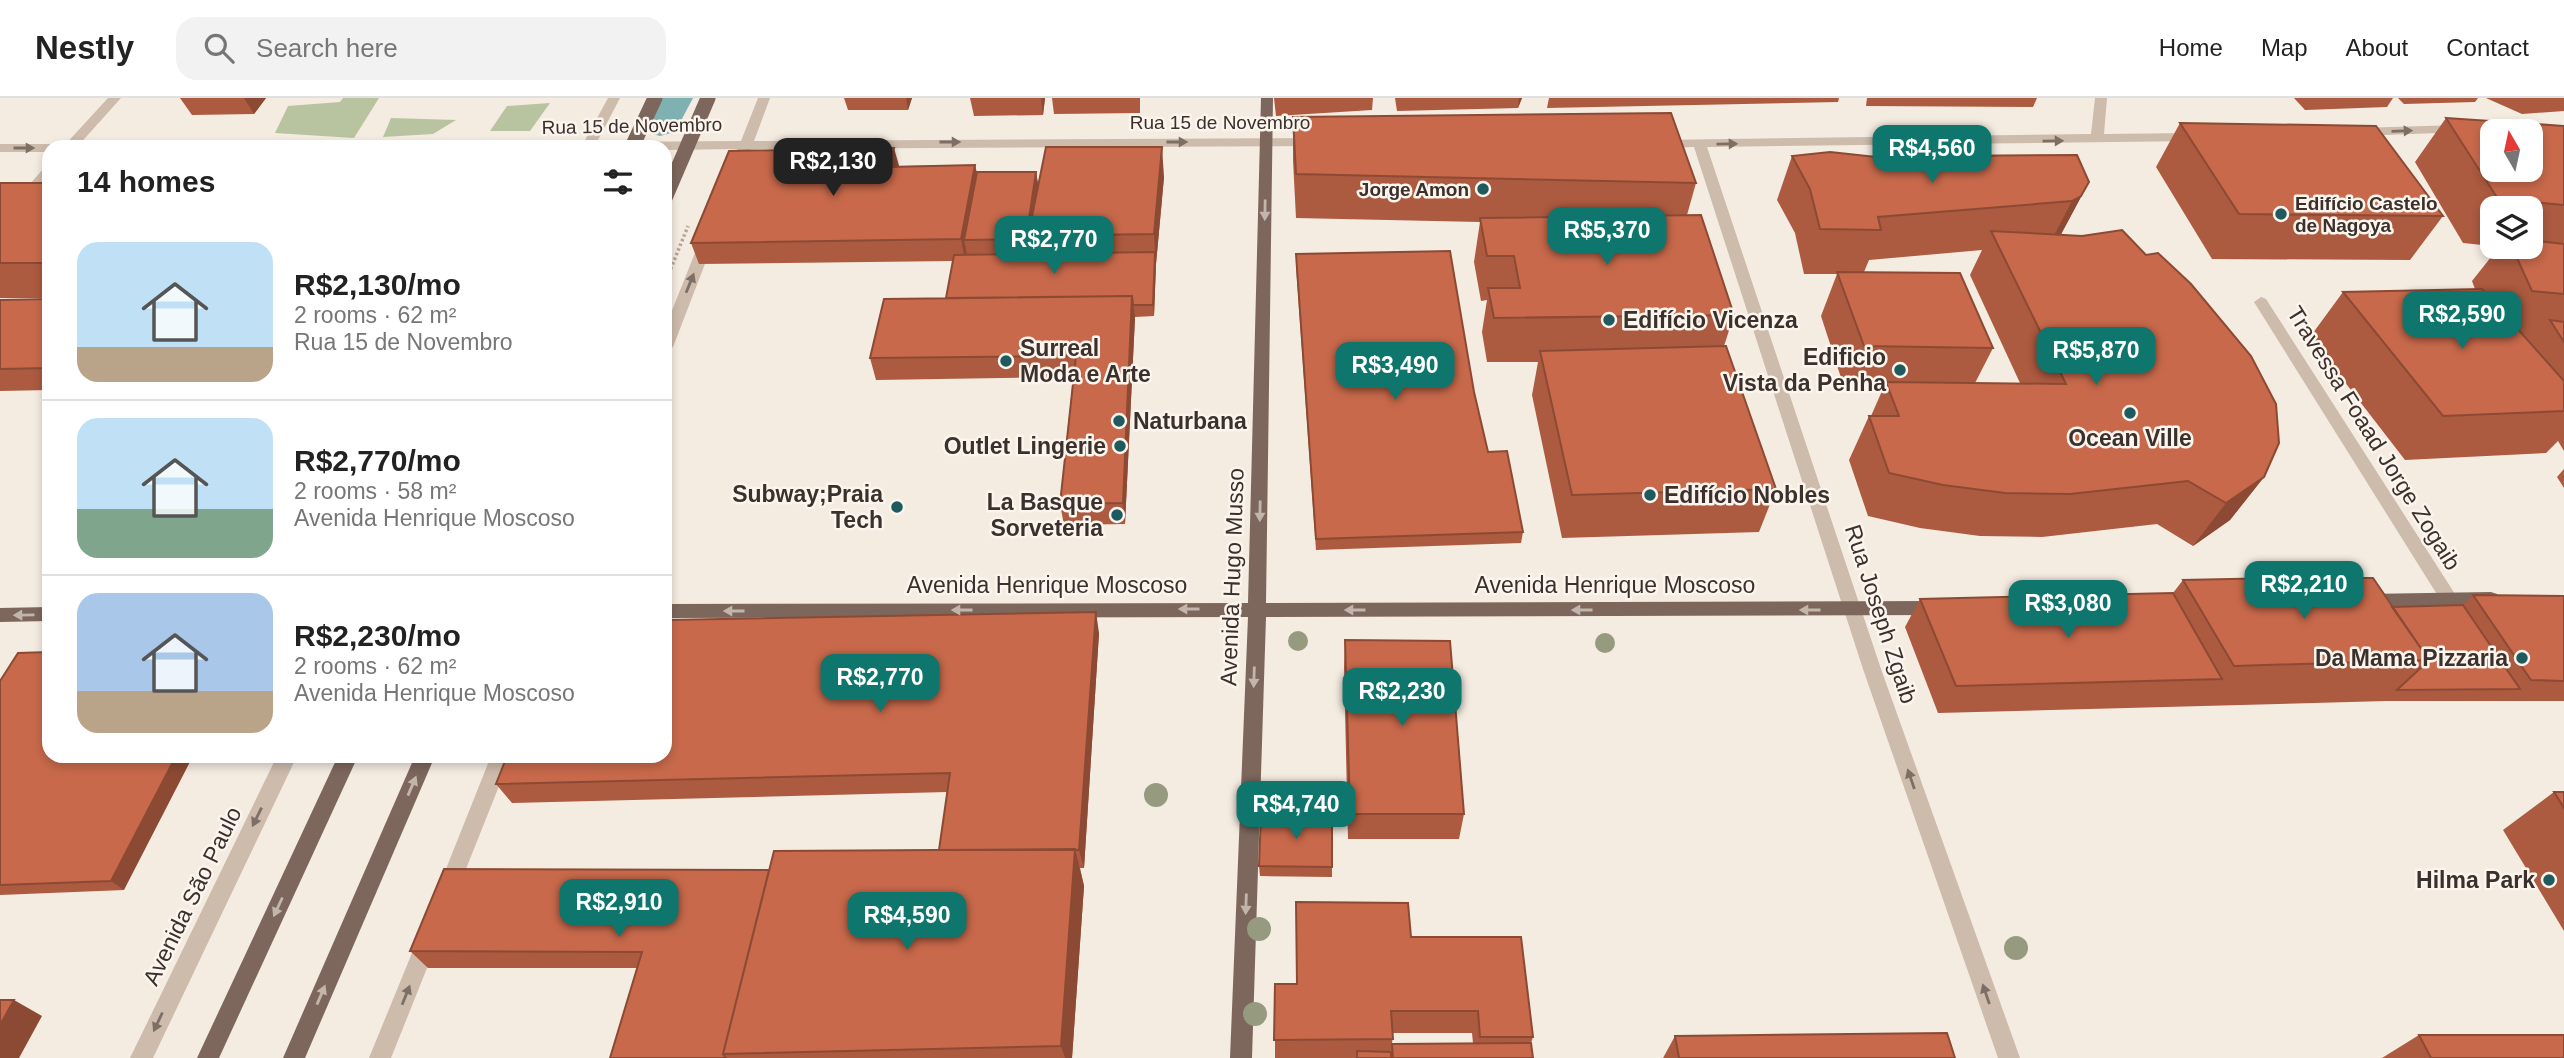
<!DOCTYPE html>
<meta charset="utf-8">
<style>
:root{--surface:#fff;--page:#f2f2f2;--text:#222;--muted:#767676;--line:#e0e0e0;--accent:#0f766e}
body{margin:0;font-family:Helvetica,sans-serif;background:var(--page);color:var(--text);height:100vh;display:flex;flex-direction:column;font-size:26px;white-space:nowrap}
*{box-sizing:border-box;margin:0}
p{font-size:23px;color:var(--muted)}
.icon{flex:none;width:38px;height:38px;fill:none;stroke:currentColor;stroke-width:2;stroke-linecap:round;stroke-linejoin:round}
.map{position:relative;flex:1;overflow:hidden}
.side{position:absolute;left:42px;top:42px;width:630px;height:623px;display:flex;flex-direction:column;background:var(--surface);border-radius:21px;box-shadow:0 4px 10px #0003}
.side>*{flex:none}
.needle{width:46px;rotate:351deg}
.buttons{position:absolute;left:2480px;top:21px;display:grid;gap:14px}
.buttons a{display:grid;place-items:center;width:63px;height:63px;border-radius:14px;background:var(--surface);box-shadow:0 4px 10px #0003;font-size:35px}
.price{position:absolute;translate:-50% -60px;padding:0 16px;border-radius:14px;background:var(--accent);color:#fff;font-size:23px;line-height:46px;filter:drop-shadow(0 2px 4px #0008)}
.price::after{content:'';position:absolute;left:50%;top:42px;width:21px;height:16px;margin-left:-10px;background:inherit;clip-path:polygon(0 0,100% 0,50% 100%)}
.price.on{background:#222;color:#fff}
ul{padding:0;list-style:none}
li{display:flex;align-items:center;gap:21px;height:175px;padding:0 35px}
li+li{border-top:2px solid var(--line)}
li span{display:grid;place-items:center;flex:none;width:196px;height:140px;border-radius:21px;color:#555}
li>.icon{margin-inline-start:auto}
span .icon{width:84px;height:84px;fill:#fffc;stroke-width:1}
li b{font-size:30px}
h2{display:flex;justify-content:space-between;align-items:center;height:84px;padding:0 35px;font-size:30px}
header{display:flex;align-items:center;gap:42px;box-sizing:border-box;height:98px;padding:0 35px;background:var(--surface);border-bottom:2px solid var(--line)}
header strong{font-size:33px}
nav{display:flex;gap:38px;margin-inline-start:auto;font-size:24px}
.search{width:490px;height:63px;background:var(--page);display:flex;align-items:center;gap:18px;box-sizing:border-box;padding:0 24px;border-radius:21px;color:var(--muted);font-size:26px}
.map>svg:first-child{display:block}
.green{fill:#b8c4a0}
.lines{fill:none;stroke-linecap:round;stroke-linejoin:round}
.canal{fill:#7fb0b2;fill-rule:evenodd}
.minor{fill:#cdbbac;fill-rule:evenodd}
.major{fill:#7d675c;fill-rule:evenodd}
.path-bridge{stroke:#b9a596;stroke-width:3.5;stroke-dasharray:2.5 2.5;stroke-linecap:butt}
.major-bridge{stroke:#7d675c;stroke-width:15}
.tree{fill:#969b7f}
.wall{fill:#ac5a40;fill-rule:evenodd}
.shaded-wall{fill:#8c4a34}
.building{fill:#c8694b;stroke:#8c4a34;stroke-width:2;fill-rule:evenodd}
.oneway{fill:#7d6f65}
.oneway2{fill:#c2b5ac}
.poi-dot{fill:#1f5a5e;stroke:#fbf5ee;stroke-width:2.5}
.labels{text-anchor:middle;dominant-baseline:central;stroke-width:5;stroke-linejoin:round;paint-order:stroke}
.far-street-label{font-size:19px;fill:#3b302b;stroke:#fbf5ee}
.far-poi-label{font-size:19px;font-weight:bold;fill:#3b302b;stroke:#fbf5ee;text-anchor:end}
.poi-label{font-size:23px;font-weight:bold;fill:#3b302b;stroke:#fbf5ee;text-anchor:end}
.street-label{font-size:23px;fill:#3b302b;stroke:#fbf5ee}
</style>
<header>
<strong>Nestly</strong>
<div class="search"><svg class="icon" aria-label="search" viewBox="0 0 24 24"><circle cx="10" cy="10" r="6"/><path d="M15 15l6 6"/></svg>Search here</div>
<nav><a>Home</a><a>Map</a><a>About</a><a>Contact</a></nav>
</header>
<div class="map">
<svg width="2564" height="960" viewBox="0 0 2564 960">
<rect width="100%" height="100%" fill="#f4ebe1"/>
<!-- green -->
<path class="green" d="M343,0H379L354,40L275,35L288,8L340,4Z
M550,5L530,33H490L507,8Z
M391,20L456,22L433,36L383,39Z"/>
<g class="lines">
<!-- canal -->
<path class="canal" d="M651,0H693L675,34L660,38L645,34L639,25Z"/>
<!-- minor -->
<path class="minor" d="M108,0H121L77,49H63Z
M608,0H620L597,44L741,43L758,0H770L754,43L1315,40L1322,44L1315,48L751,51L748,57H738L737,51L665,52V49H415L422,45L584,44Z
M2095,0H2107L2104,36L2193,35L2200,39L2193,43L1707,49L1881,571L2020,960H1998L1863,571L1694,49L1658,50L1651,46L1658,42L2091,36Z
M2459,27L2464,28V34L2358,38L2351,34L2358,30Z
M0,46H49L55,49H49V54H0Z
M49,69V81L5,132L0,133V120L44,70Z
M706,141L713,145L673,249L665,254V230L699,145Z
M2261,199L2266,201L2455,496L2458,501L2455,506H2443L2254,204Z
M277,658H297L153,960H130Z
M491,658H511L458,791L455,798L448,800L441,798L438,791Z
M428,830L435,833L439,840L391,960H369L421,833Z"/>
<!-- major -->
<path class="major" d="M1261,0H1273L1266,505L1938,503L1944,505L1947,510L1944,515L1938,517L1266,519L1252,960H1230L1248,519L665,520V506L1248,505Z
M2491,494L2497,496L2500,501L2497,506L2491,508L2365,510L2359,508L2356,503L2359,498L2365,496Z
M49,509V523L0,524V510Z
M338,658H358L219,960H197Z
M415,658H435L305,960H283Z"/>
<!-- path-bridge -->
<path class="path-bridge" d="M665,185L688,128"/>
<!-- major-bridge -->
<path class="major-bridge" d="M632,49L655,0
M665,100L708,0"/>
</g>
<!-- trees -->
<g class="tree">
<circle cx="1298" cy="543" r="10"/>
<circle cx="1605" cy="545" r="10"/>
<circle cx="1156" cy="697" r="12"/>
<circle cx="1259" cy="831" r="12"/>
<circle cx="2016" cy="850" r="12"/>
<circle cx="1255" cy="916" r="12"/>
</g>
<!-- wall -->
<path class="wall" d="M180,0H266L254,16L192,17Z
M844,0H912L908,12H848Z
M970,0H1045L1043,17L974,18Z
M1052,0H1140V15L1054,16Z
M1274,0H1373L1372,12L1276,18Z
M1395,0H1522L1518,10L1397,13Z
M1549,0H1839L1838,4L1547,10Z
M1867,0H2037L2033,9L1866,8Z
M2294,0H2393L2387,9L2305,12Z
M2398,0H2478L2475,4L2404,6Z
M2486,0H2564V13L2522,16Z
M1293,19L1696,85L1687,117L1734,217L1724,248L1776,391L1759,434L1562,440L1532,297L1538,264H1487L1482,234L1487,202L1481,203L1474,164L1480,124L1296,120L1293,62Z
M2446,20L2564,28V353L2558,343L2546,355L2405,362L2310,239L2343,194L2475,191L2472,183L2499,149H2530V110H2492V148L2463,145L2415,64Z
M2180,25L2443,118L2410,162L2212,161L2156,69Z
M1792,58L1931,65L1934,58L2089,84L2061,136L2264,379L2230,422L2193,448L2157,426L2042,439L1980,438L1920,430L1868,418L1849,362L1869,318H1871L1882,293L1845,292L1821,218L1837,176H1804L1795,135L1777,102ZM1982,152L1970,177L2020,285H1975L1993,250L1864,174L1869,162Z
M975,67L977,75L1036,74L1038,87L1164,79L1156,166L1154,218L1135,219L1125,426L1064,427L1060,406L1073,279L876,282L870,260L946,200L953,163L699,166L691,145L899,68Z
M0,85H49V200H0Z
M1296,156L1474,294L1488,354L1523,434L1521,445L1316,452L1296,168Z
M49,201V292L0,293V202Z
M2564,371V390L2557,379Z
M2183,482L2392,509L2463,507L2473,497L2564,498V603H2386L1938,615L1905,529L1920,501L2173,495Z
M1099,535L1084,770H1080L1084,788L1072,960H610L637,870H428L410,853L769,772L939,752L947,694L512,705L496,686Z
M1345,542L1464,716L1459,741H1348L1344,569Z
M0,583L124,792L0,797Z
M2554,694H2564V833L2503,732Z
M1259,768L1332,769V779L1260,778Z
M1411,839L1533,939L1531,945L1533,960H1275V886H1296ZM1393,935H1472L1473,945L1392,946Z
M2419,937L2564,960H2382Z
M1675,938L1955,960H1663Z"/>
<!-- shaded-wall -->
<path class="shaded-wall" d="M244,0H266L254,16Z
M906,0H912L908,12Z
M1041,0H1045L1043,17Z
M1519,0H1522L1518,10Z
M1162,49L1164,79L1156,166L1154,218L1153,207L1155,154L1154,136Z
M894,50L900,71L889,69Z
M975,67L979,89L964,142L967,156L965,163L961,141Z
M1036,74L1040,96L1028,138L1031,155L1030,162L1026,141Z
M2089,84L2058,142L2049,147L2072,103Z
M1132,198L1135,219L1125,426L1123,405Z
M2264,379L2230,422L2193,448L2226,405Z
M1096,514L1099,535L1084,770L1079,752Z
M176,658H193L124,792L111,783Z
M1075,751L1084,788L1072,960H1065L1061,948Z
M14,902L42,918L19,960H0V927Z"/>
<!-- building -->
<path class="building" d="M1671,15L1696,85L1296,76L1293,19Z
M2446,20L2564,28V107L2498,101ZM2492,33H2530V72H2492Z
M2180,25L2376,28L2443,118L2239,116Z
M127,44L250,46L248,49H126Z
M1046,49H1162L1154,136L1028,138Z
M894,50L889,69L975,67L961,141L691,145L729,53Z
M1830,54L1941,66L1934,58L2077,57L2089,84L2081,98L2072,103L1878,119L1881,132L1820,131L1810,91L1792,58Z
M977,74H1036L1026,141L964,142Z
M0,85H49V165H0Z
M1701,117L1734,217L1494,220L1488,190H1520L1514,158H1487L1480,120Z
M2122,132L2146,157L2158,155L2191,186L2251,258L2276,306L2279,345L2264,379L2226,405L2188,383L2070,396L2005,395L1943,387L1889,375L1869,318H1899L1886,284L2066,286L1991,133L2082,138Z
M2530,142L2564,146V196L2532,193L2512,149H2530Z
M1450,153L1474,294L1488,354L1507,353L1523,434L1316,441L1296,156Z
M1155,154L1153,207H1133L1132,198L946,200L954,157Z
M1837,174L1960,175L1993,250L1864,248Z
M2482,191L2564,283V313L2443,318L2343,194Z
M1132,198L1123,405L1060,406L1076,258L870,260L884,201Z
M49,201V269L48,270L0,271V202Z
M2550,222L2564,224V244Z
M1726,248L1776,391L1572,397L1540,253Z
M2279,480H2373L2429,562L2234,568L2183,482Z
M2173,495L2222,581L1956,588L1920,501Z
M2473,497L2564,498V583L2531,582Z
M2463,507L2520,591L2397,592L2429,562L2392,509Z
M1096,514L1079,752H939L950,675L496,686L507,658H665V522Z
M1345,542L1450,543L1464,716H1350Z
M49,554V658H176L111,783L0,787V583L18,555Z
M2554,694H2564V710Z
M1261,717L1332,719V769L1259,768Z
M1075,751L1061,948L723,956L774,753Z
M444,771L769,772L723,956L726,960H610L642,854L410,853Z
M1296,804L1408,805L1411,839H1521L1533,939H1480L1478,913H1391L1393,941L1274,942L1275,886H1297Z
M0,902H14L0,927Z
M1947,935L1955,960H1679L1675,938Z
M2419,937H2564V960H2431Z
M1531,945L1533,960H1393L1392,946Z
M1357,953L1391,954V960H1357Z"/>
<!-- one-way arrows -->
<defs><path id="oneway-solid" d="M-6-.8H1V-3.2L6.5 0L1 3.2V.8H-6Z" transform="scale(1.75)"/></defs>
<g class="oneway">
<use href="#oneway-solid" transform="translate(2402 33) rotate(-2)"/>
<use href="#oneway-solid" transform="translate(2053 43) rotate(-1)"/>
<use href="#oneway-solid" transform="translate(950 44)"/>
<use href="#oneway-solid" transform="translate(1177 44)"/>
<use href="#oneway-solid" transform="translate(1727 46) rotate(-1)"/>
<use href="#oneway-solid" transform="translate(24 50)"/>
<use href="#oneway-solid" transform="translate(690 185) rotate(-68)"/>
<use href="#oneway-solid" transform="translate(1911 681) rotate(-109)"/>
<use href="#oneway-solid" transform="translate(257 719) rotate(116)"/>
<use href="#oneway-solid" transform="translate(1986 896) rotate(-109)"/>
<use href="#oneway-solid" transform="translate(406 897) rotate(-68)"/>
<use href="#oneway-solid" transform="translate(158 924) rotate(115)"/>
</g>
<g class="oneway2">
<use href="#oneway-solid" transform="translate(1265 112) rotate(91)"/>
<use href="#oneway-solid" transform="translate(1260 413) rotate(91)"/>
<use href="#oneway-solid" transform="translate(1189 511) rotate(180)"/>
<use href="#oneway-solid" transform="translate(962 512) rotate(180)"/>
<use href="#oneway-solid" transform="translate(1355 512) rotate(180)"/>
<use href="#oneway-solid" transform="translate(1582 512) rotate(180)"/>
<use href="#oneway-solid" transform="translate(1810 512) rotate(180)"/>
<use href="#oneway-solid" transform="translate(734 513) rotate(180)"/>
<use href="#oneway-solid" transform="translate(24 517) rotate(179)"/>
<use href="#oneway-solid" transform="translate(1254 579) rotate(92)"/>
<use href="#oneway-solid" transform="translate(412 688) rotate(-67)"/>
<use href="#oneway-solid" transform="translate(1246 806) rotate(92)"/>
<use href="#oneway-solid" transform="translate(278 809) rotate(115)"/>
<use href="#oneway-solid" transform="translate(321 897) rotate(-67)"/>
</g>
<!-- markers -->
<g class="poi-dot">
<circle cx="1483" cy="91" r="7"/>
<circle cx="2281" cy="116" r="7"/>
<circle cx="1609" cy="222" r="7"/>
<circle cx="1006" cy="263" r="7"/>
<circle cx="1900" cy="272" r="7"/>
<circle cx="2130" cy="315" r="7"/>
<circle cx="1119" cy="323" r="7"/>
<circle cx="1120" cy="348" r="7"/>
<circle cx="1650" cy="397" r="7"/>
<circle cx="897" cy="409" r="7"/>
<circle cx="1117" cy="417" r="7"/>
<circle cx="2522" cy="560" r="7"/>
<circle cx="2549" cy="782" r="7"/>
</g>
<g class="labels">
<!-- far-street labels -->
<g class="far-street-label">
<text x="1220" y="24">Rua 15 de Novembro</text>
<text transform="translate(632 28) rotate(-1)">Rua 15 de Novembro</text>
</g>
<!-- far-poi labels -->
<g class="far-poi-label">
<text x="1469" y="91">Jorge Amon</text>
<text x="2295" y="105" text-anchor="start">Edifício Castelo<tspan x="2295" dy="22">de Nagoya</tspan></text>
</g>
<!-- poi labels -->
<g class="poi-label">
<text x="1623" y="222" text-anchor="start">Edifício Vicenza</text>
<text x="1020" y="250" text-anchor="start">Surreal<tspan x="1020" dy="26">Moda e Arte</tspan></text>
<text x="1886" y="259">Edificio<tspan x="1886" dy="26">Vista da Penha</tspan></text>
<text x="1133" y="323" text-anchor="start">Naturbana</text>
<text x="2130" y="340" text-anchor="middle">Ocean Ville</text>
<text x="1106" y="348">Outlet Lingerie</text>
<text x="883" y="396">Subway;Praia<tspan x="883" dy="26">Tech</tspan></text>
<text x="1664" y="397" text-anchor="start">Edifício Nobles</text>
<text x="1103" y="404">La Basque<tspan x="1103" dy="26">Sorveteria</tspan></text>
<text x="2508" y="560">Da Mama Pizzaria</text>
<text x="2535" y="782">Hilma Park</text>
</g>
<!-- street labels -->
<g class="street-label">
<text transform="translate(2374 340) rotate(58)">Travessa Foaad Jorge Zogaib</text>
<text transform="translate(1232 479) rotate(-88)">Avenida Hugo Musso</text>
<text x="1047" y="487">Avenida Henrique Moscoso</text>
<text x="1615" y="487">Avenida Henrique Moscoso</text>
<text transform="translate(1881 516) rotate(72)">Rua Joseph Zgaib</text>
<text transform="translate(192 798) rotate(-64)">Avenida São Paulo</text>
</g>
</g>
</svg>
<div class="buttons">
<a><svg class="needle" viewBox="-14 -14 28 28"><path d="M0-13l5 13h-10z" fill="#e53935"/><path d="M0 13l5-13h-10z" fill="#767676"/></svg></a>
<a><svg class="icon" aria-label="layers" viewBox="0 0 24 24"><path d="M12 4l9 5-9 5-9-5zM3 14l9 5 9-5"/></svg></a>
</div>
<b class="price" style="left:1932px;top:87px">R$4,560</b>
<b class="price on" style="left:833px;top:100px">R$2,130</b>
<b class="price" style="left:1607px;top:169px">R$5,370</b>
<b class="price" style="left:1054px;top:178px">R$2,770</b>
<b class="price" style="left:2462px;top:253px">R$2,590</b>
<b class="price" style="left:2096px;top:289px">R$5,870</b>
<b class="price" style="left:1395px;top:304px">R$3,490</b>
<b class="price" style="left:2304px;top:523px">R$2,210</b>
<b class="price" style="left:2068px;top:542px">R$3,080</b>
<b class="price" style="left:880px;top:616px">R$2,770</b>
<b class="price" style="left:1402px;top:630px">R$2,230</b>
<b class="price" style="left:1296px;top:743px">R$4,740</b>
<b class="price" style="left:619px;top:841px">R$2,910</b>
<b class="price" style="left:907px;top:854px">R$4,590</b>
<section class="side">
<h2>14 homes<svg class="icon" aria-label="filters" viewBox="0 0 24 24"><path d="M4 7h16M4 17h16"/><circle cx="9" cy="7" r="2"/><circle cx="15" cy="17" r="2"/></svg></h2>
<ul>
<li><span style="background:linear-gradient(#bfe0f5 75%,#b9a48a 0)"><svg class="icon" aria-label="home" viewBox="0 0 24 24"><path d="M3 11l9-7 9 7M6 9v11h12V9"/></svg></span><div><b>R$2,130/mo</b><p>2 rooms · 62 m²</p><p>Rua 15 de Novembro</p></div></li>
<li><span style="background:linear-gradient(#bfe0f5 65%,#7fa58c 0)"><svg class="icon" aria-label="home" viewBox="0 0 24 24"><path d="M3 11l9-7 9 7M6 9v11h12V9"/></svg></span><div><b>R$2,770/mo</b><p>2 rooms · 58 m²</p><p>Avenida Henrique Moscoso</p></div></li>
<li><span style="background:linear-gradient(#a9c7e8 70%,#b9a48a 0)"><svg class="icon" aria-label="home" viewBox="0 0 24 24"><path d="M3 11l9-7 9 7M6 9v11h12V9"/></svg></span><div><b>R$2,230/mo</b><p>2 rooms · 62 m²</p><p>Avenida Henrique Moscoso</p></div></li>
</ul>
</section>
</div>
